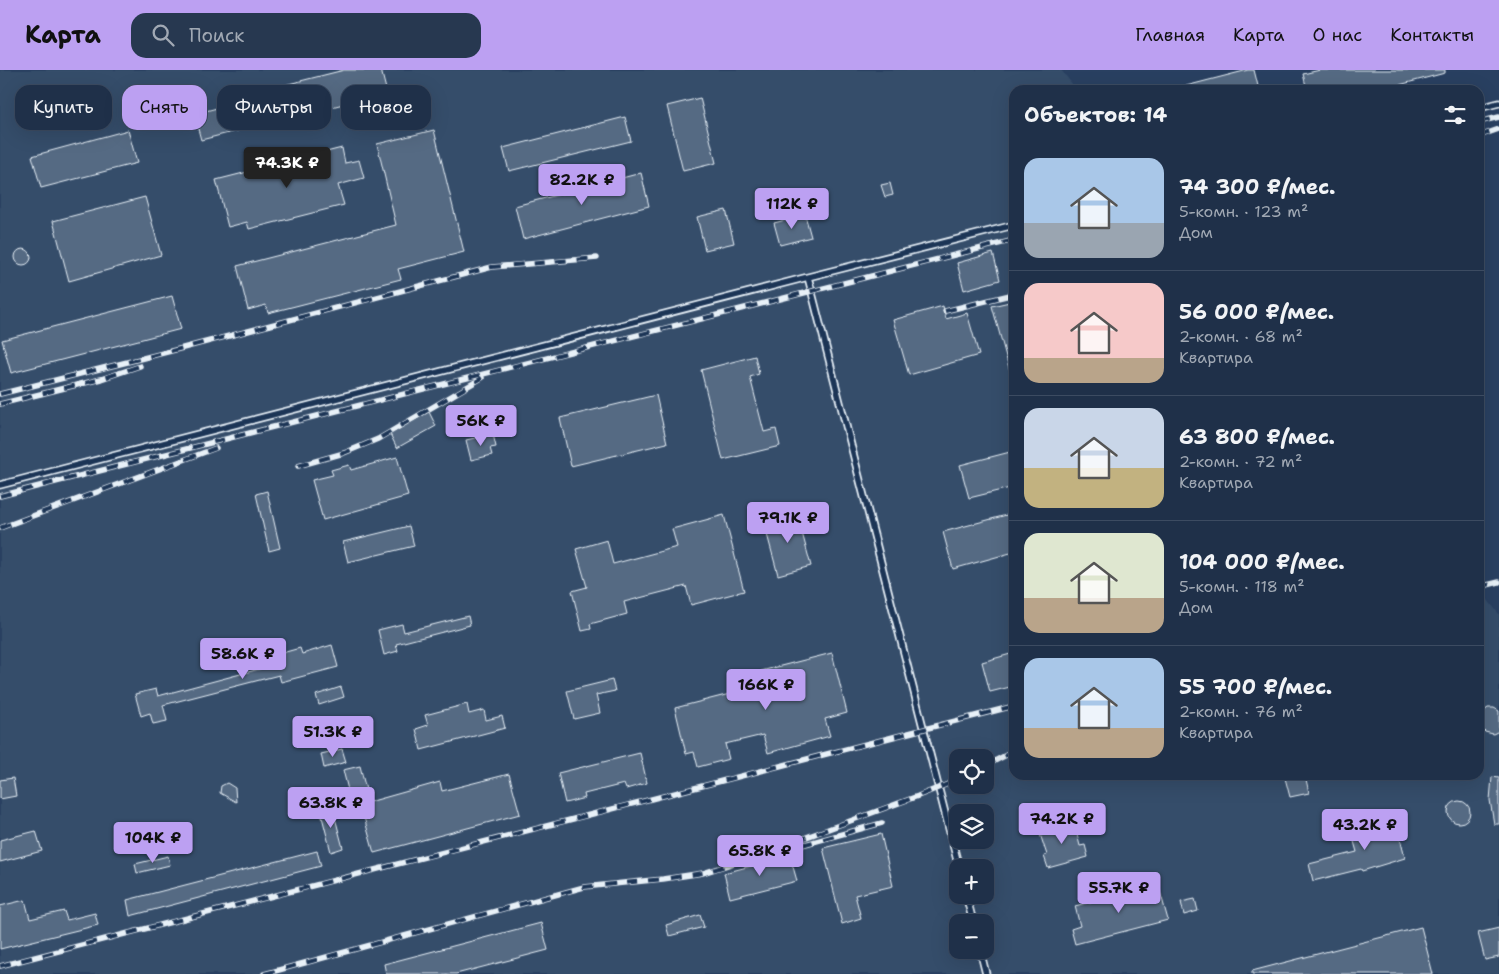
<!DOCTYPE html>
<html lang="ru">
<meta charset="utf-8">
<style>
:root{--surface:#1f3049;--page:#273850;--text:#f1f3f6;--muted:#a1a9b4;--line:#3c4b61;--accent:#bca0f2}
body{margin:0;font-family:"Shantell Sans",sans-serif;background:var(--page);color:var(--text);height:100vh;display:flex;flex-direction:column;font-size:19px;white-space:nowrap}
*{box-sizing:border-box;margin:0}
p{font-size:16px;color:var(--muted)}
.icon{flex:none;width:28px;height:28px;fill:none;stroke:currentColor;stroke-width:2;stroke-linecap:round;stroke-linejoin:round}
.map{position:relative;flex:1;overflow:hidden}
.details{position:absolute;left:1009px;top:15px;width:475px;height:695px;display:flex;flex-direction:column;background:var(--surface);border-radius:15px;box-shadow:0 5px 20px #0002,0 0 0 1px var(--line)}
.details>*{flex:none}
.hud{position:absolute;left:15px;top:15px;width:475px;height:45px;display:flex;gap:10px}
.controls{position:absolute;left:949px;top:679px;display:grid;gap:10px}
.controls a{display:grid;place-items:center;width:45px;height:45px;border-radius:10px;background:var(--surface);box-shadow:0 5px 20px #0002,0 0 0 1px var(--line);font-size:25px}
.price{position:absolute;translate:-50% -42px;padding:0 11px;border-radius:5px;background:var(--accent);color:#111;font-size:16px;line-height:32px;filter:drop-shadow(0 1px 2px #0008)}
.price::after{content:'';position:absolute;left:50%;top:30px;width:15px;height:11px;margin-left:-8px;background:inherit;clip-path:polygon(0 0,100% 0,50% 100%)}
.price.active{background:#222;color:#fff}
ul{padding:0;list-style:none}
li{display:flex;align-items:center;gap:15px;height:125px;padding:0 15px}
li+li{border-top:1px solid var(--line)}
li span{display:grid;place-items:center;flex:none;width:140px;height:100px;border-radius:15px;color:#555}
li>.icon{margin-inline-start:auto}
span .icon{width:60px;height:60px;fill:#fffc;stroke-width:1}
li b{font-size:21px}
h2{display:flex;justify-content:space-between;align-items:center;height:60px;padding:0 15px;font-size:21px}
.chip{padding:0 18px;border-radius:15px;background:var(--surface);box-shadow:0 5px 20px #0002,0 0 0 1px var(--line);font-size:18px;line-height:45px}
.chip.active{background:var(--accent);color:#111}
header{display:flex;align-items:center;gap:30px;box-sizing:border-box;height:70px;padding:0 25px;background:var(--accent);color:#111}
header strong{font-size:24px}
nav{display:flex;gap:28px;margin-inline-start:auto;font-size:18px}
.search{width:350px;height:45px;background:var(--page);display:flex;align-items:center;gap:12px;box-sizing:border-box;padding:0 18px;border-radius:15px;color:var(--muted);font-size:19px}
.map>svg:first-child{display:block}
.built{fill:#364d6b;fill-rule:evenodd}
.building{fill:#556a83;stroke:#e8f1f8}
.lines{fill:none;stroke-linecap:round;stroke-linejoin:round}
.lane-casing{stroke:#e8f1f8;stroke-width:9}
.lane{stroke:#1d3557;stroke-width:5.5}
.rail-casing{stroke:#e8f1f8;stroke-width:5.5}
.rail{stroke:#1d3557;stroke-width:4;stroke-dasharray:11;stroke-linecap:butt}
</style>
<header>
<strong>Карта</strong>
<div class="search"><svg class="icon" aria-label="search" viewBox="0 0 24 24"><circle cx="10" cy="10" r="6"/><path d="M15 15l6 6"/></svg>Поиск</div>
<nav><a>Главная</a><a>Карта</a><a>О нас</a><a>Контакты</a></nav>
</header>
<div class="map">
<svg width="1499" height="904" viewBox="0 0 1499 904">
<rect width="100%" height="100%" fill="#294061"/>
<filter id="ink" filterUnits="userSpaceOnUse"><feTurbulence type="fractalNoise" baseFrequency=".02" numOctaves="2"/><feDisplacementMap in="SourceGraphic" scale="10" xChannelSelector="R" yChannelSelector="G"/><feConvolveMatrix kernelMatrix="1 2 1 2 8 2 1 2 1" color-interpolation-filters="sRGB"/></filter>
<g filter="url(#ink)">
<!-- built -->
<path class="built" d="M0,0H1061L1077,20H1014V705H1479V519L1499,544V904H0ZM958,688H985V715H958ZM958,742H985V770H958ZM958,798H985V825H958ZM958,852H985V880H958Z"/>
<!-- building -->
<path class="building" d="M344,0H381L387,23L201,70L194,44L225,36V30Z
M1248,0H1254L1259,20H1183L1182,17Z
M1320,0H1445V3L1380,20H1307L1303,4Z
M700,28L716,93L683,101L667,36Z
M625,47L631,71L509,101L503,78Z
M128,60L137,93L41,118L32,86Z
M434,60L464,182L398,199L401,209L268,243L266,235L248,240L237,196L396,155L377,74Z
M342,78L345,93L359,90L364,108L338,115L344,135L249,159L247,152L228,157L216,110Z
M641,103L649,136L523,169L515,136Z
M890,113L893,125L885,127L881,115Z
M145,127L161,185L69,211L53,151Z
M726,140L734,173L705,180L697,147Z
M805,145L811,167L780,175L774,153Z
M15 187a8 8 0 1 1 16 0a8 8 0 1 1-16 0Z
M993,183L1000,210L964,220L957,193Z
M172,226L181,259L11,303L2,270Z
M1014,231V304L1011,305L992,236Z
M943,236L946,249L967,243L979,285L909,305L893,250Z
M755,286L759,304L750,307L764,362L776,359L780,376L723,390L701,300Z
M656,325L667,373L571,396L560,348Z
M429,342L436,356L397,378L390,364Z
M493,364L496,377L490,378L492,385L471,390L466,370Z
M1014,381V417L969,428L960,395Z
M397,387L408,426L323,450L312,410L333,405L331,400L349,395L351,400Z
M267,421L280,478L269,481L256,424Z
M1014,443V482L953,499L943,462Z
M797,444L811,496L778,505L764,453Z
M724,445L744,521L691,535L686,516L624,532L627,544L590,554L591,559L582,561L572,521L587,517L576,479L607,470L613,494L677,477L672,459Z
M409,456L414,476L348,492L343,472Z
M468,546L470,555L396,574L398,581L384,585L378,560L402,554L404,562Z
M332,575L338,597L281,612L279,605L163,635L167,651L153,654L150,643L141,646L135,624L156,619L158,626L278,594L275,585L300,578L302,584Z
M832,583L847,643L825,649L830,666L768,683L763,665L725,674L729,689L698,697L694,682L686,684L675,638L765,615L761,601Z
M1014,583V616L990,622L982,592Z
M612,610L615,621L596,625L600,643L574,649L567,621Z
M341,617L344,627L319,635L316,625Z
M467,634L469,644L484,640L486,650L502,646L505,658L421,680L416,659L428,655L425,645Z
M1488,638H1494L1499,641V661L1493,664L1485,662L1479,656V645Z
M342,679L346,692L324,698L321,684Z
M640,683L647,713L626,719L624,714L584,724L585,728L565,733L558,703Z
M360,696L369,732L440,712L442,721L509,704L520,744L374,783L358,726L350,728L343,700Z
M1297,705H1305L1309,723L1290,727L1285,708Z
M1492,707L1499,708V754H1494L1490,730Z
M13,708L16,726L0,729V710Z
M227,713L235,718L236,732L220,723L221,716Z
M1448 742a11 11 0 1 1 22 0a11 11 0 1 1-22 0Z
M332,736L343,778L331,782L320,739Z
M1395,748L1405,788L1362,801L1361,799L1313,811L1309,794L1357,782L1351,761Z
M1074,752L1080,776L1085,775L1088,787L1048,798L1044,786L1047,785L1039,761Z
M36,761L42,781L0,792V770Z
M881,764L893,816L855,825L861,848L842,854L823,778Z
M317,781L321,796L130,846L127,830Z
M168,786L170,795L137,803L135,794Z
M790,786L797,811L730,828L724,803Z
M1158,814L1168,850L1075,874L1071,859L1080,856L1075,836Z
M1195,829L1198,841L1184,845L1181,832Z
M25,830L30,849L64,841L67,850L95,843L98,855L0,879V836Z
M700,845L704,857L669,866L666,855Z
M541,853L548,880L456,904H386L384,894Z
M1421,857L1433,904H1252V901Z
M1499,858V887L1485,890L1478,863Z"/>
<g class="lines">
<defs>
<path id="lane" d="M1479,38L1499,33
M808,207L1014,155
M0,415L808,207L959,798
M966,825L973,852
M980,880L986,904"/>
</defs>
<!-- lane casing -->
<use href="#lane" class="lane-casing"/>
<!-- lane -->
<use href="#lane" class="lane"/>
<defs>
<path id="rail" d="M1479,52L1499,47
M1479,66L1499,59
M945,241L1014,224
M0,324L183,278L492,197L597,188
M0,334L101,309L140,296
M298,396L344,383L378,369L482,308
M0,426L1014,170
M0,458L216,378
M1479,517L1499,512
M985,696L1014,681
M802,775L882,753
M0,896L1014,636
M264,904L584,817L663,809L703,803L747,789L918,726L958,710"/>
</defs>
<!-- rail casing -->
<use href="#rail" class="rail-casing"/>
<!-- rail -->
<use href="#rail" class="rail"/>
</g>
</g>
</svg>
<div class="controls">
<a><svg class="icon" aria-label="locate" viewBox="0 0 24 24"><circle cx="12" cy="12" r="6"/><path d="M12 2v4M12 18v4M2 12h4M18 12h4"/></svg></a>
<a><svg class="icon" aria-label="layers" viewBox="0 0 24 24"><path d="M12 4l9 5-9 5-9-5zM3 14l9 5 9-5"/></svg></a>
<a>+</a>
<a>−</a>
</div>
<b class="price active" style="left:287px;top:119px">74.3K ₽</b>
<b class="price" style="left:582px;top:136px">82.2K ₽</b>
<b class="price" style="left:792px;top:160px">112K ₽</b>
<b class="price" style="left:481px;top:377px">56K ₽</b>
<b class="price" style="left:788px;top:474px">79.1K ₽</b>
<b class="price" style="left:243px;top:610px">58.6K ₽</b>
<b class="price" style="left:766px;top:641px">166K ₽</b>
<b class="price" style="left:333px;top:688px">51.3K ₽</b>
<b class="price" style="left:331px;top:759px">63.8K ₽</b>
<b class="price" style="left:1062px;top:775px">74.2K ₽</b>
<b class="price" style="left:1365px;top:781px">43.2K ₽</b>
<b class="price" style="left:153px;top:794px">104K ₽</b>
<b class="price" style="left:760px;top:807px">65.8K ₽</b>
<b class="price" style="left:1119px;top:844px">55.7K ₽</b>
<div class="hud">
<a class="chip">Купить</a>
<a class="chip active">Снять</a>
<a class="chip">Фильтры</a>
<a class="chip">Новое</a>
</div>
<section class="details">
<h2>Объектов: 14<svg class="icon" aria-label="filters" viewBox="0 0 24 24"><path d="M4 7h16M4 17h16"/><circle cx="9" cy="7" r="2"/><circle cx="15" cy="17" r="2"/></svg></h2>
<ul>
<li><span style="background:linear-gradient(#a9c7e8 65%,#9aa5b1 0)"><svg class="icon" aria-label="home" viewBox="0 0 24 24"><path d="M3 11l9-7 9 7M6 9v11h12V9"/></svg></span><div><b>74 300 ₽/мес.</b><p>5-комн. · 123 m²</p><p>Дом</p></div></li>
<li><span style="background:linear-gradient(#f6c9c9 75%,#b9a48a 0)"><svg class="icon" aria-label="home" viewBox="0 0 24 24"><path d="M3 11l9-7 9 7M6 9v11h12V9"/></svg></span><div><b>56 000 ₽/мес.</b><p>2-комн. · 68 m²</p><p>Квартира</p></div></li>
<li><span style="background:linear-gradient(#c9d6e8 60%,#c2b280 0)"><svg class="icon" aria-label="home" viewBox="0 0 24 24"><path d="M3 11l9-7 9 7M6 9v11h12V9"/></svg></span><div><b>63 800 ₽/мес.</b><p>2-комн. · 72 m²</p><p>Квартира</p></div></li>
<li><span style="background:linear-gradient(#dfe7d0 65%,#b9a48a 0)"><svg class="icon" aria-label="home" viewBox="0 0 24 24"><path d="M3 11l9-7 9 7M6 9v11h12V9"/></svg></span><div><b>104 000 ₽/мес.</b><p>5-комн. · 118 m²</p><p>Дом</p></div></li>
<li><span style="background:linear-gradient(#a9c7e8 70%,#b9a48a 0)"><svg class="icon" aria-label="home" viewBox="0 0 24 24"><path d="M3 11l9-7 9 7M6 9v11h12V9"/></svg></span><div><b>55 700 ₽/мес.</b><p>2-комн. · 76 m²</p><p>Квартира</p></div></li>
</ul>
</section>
</div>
